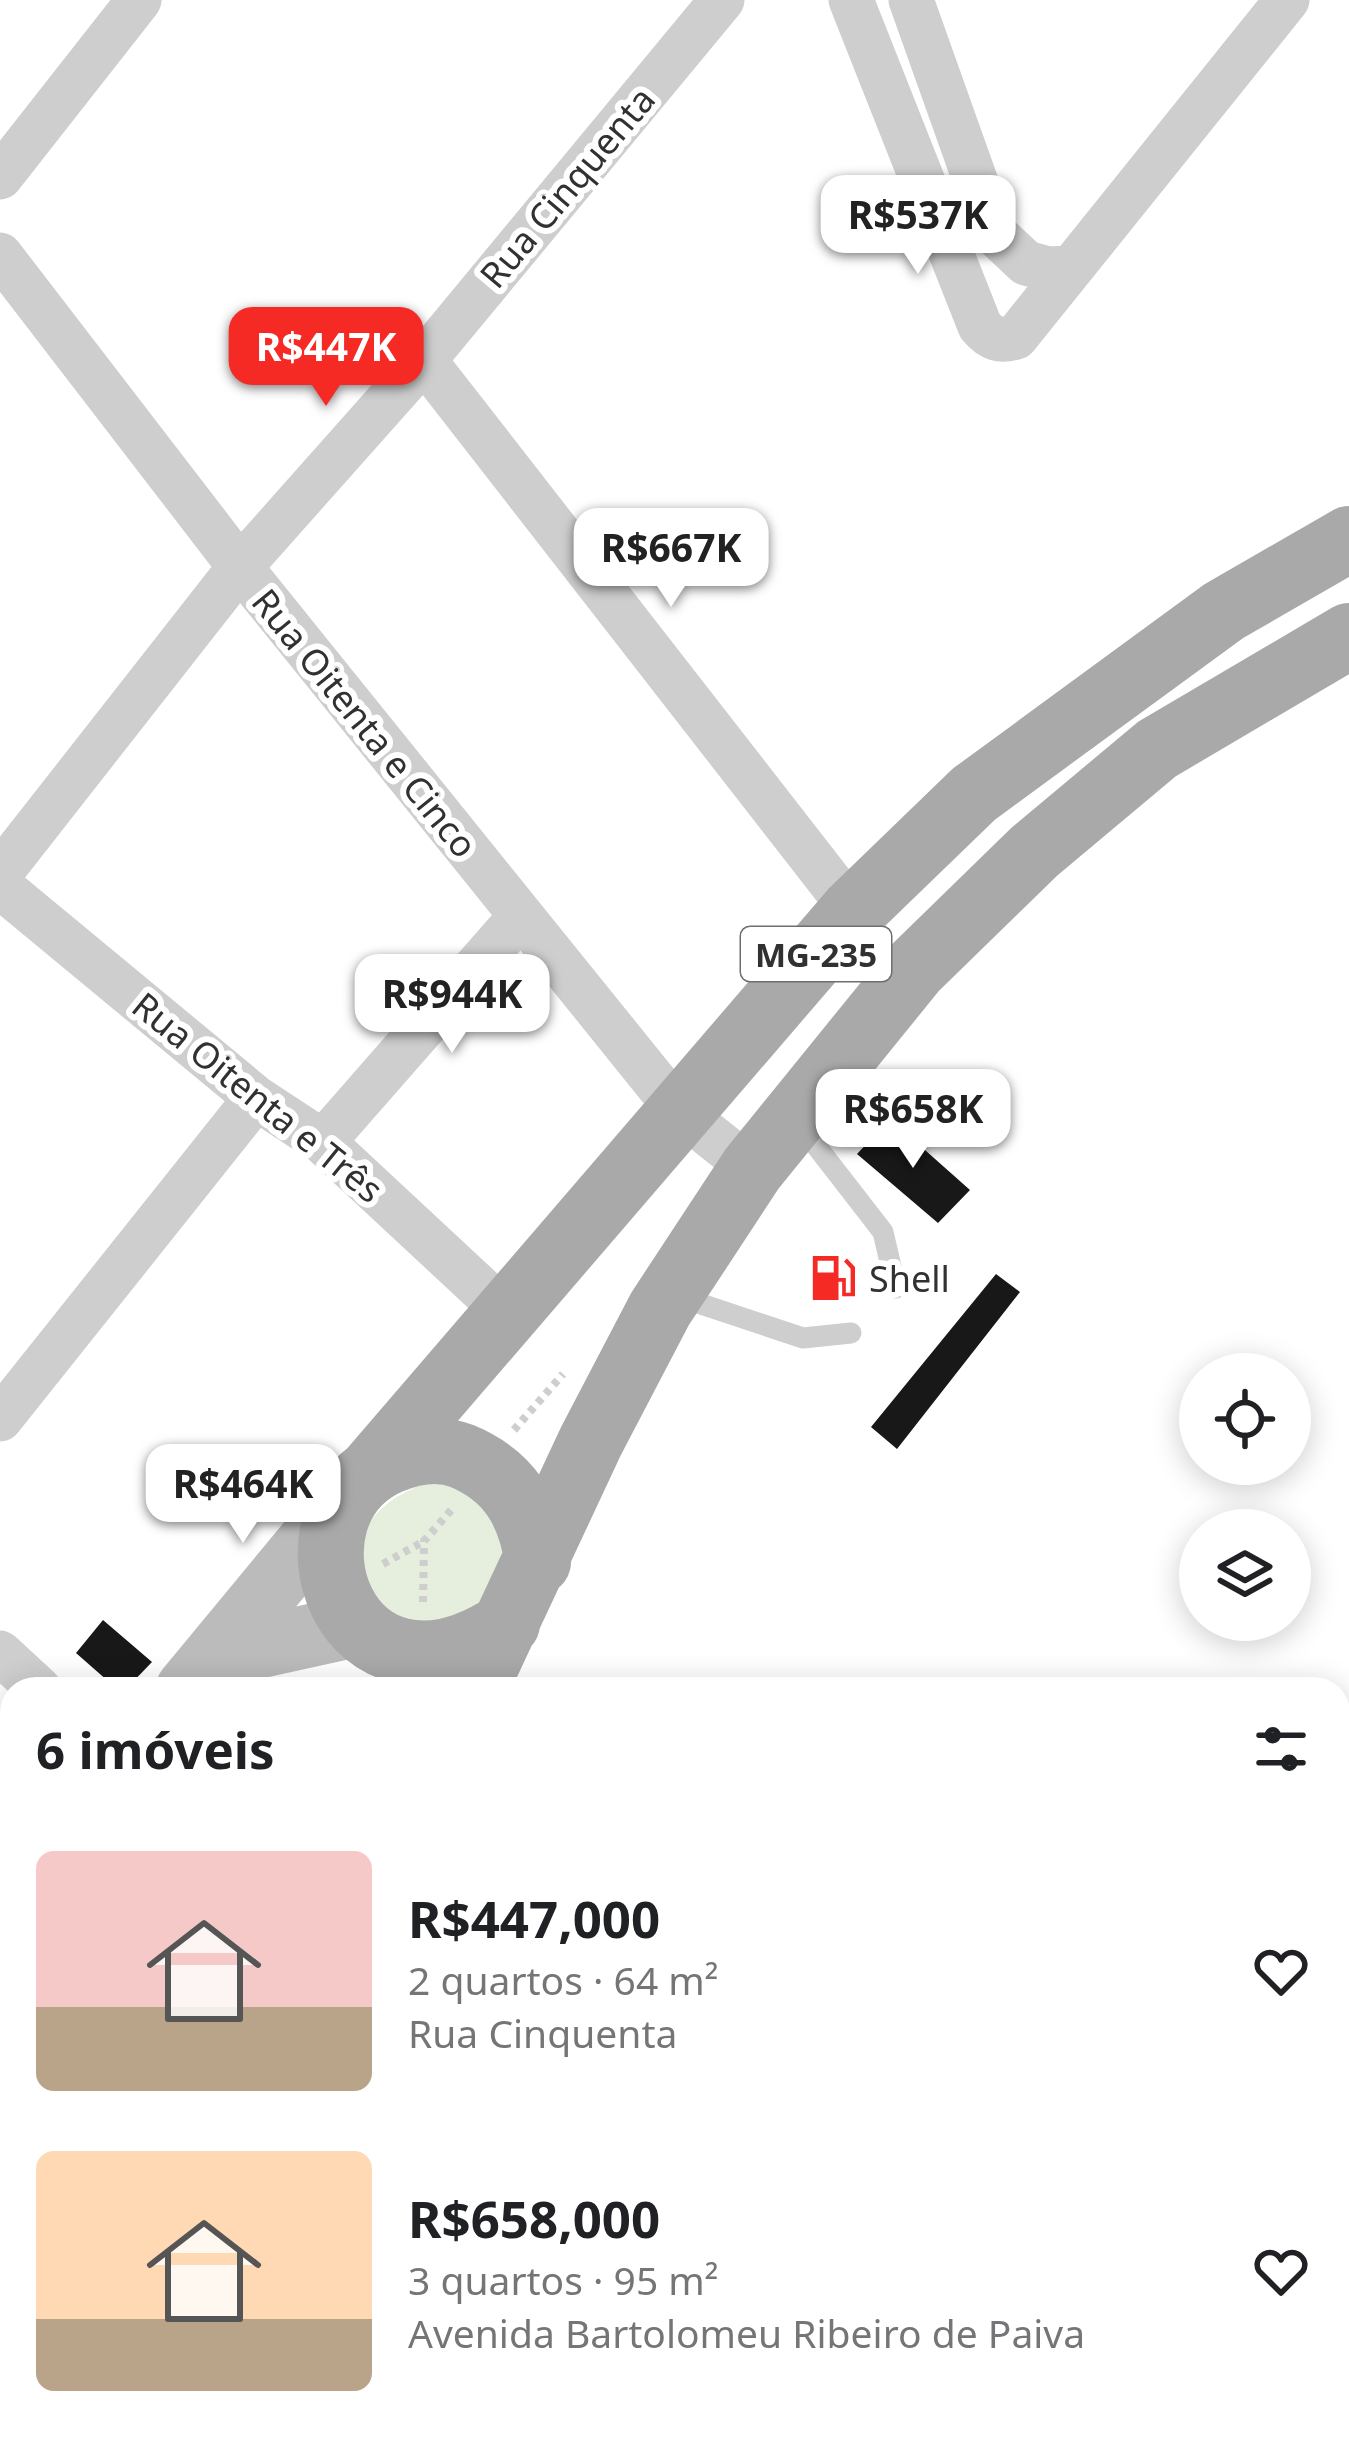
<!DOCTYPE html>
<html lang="pt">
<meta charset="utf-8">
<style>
:root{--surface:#fff;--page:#f2f2f2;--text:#202124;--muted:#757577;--accent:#f62a25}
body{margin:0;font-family:"Noto Sans",sans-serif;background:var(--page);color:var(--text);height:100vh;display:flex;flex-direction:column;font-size:45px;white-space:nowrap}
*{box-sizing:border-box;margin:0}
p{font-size:39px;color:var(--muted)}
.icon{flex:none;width:66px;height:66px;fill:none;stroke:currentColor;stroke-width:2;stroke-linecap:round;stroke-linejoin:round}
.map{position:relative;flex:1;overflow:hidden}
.drawer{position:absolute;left:0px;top:1677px;width:1350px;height:768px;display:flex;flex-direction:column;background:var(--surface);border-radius:36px 36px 0 0;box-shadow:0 6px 30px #0003}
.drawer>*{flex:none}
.buttons{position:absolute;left:1179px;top:1353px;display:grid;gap:24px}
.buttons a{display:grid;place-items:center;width:132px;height:132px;border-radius:50%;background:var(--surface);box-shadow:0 6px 30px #0003;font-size:60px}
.price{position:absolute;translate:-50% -102px;padding:0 27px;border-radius:24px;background:#fff;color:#222;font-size:39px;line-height:78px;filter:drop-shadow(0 3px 6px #0008)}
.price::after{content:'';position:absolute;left:50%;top:72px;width:36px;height:27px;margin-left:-18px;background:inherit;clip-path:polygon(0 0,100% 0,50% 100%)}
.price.selected{background:var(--accent);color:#fff}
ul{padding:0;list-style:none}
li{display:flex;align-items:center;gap:36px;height:300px;padding:0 36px}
li span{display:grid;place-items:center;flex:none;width:336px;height:240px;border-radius:18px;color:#555}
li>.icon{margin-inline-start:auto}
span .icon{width:144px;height:144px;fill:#fffc;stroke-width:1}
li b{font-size:51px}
h2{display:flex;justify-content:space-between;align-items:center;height:144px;padding:0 36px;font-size:51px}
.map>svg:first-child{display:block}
.green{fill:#e6efde}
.building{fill:#181818}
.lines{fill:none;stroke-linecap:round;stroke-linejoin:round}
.path{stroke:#cecece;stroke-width:8;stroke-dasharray:6 6;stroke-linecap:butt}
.lane{stroke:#cecece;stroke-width:21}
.street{stroke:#cecece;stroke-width:45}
.secondary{stroke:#bbb;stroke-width:63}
.primary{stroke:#a9a9a9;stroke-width:66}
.labels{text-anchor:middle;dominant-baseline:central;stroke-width:12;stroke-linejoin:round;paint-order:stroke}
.shield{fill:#fff;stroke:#6f6f6f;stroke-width:3}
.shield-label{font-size:33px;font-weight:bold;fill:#313131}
.street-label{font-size:36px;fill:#313131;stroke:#fff}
.poi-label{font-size:36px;fill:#313131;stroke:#fff;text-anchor:start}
</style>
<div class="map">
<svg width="1349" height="2445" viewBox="0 0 1349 2445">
<rect width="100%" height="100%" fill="#fff"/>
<!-- green -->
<path class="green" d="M427,1483C483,1487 488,1504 514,1549L477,1626L391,1620C382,1605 365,1585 361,1568C352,1523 391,1495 427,1483Z"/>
<!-- building -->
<path class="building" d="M890,1119L970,1190L938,1223L857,1154Z
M996,1274L1020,1292L897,1449L871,1427Z
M103,1620L152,1662L126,1689H117L76,1653Z
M268,2433H504L533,2445H263Z"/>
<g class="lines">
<!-- path -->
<path class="path" d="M514,1430L563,1374
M383,1564L424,1541
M423,1602L424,1541L453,1508"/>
<!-- lane -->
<path class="lane" d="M797,1121L883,1232L896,1288
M677,1296L803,1338L851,1333"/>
<!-- street -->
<path class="street" d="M851,0L980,326C991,339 1000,342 1016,337L1287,0
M911,0L994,233L1026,263L1048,269L1070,268
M0,177L139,0
M0,255L240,567L678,1110L752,1169
M424,360L853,911
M0,873L240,567L424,360L722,0
M0,886L256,1098L323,1142L510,1316
M323,1142L520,917
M0,1419L256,1098
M0,1653L39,1689"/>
<!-- secondary -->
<path class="secondary" d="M218,1656L354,1626
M187,1689L345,1498
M0,1906L12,1891"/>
<!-- primary -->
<path class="primary" d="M373,1469L853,911L974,794L1224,611L1349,539
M507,1624C342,1732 271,1512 390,1461C412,1452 439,1447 462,1456C510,1476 530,1511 538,1562
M475,1689L591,1441L660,1309L752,1169L915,968L1034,852L1157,749L1349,636
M35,2445L40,2433
M122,2445L127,2433"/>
</g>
<!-- icons -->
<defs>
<symbol id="fuel-bare" viewBox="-9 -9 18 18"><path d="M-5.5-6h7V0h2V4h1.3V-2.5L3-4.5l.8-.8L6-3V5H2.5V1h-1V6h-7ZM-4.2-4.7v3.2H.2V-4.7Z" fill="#f62a25" stroke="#fff" stroke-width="2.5" paint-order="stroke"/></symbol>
</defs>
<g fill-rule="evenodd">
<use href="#fuel-bare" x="800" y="1245" width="66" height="66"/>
</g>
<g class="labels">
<!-- shield labels -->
<rect class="shield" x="741" y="927" width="150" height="54" rx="9"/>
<g class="shield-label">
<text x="816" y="954">MG-235</text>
</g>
<!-- street labels -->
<g class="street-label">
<text transform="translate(567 187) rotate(-50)">Rua Cinquenta</text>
<text transform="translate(365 723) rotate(51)">Rua Oitenta e Cinco</text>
<text transform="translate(258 1097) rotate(39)">Rua Oitenta e Três</text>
</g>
<!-- poi labels -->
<g class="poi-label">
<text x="869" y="1278">Shell</text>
</g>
</g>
</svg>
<div class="buttons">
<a><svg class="icon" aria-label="locate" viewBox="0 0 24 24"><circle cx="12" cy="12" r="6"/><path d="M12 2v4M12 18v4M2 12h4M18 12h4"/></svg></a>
<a><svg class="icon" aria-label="layers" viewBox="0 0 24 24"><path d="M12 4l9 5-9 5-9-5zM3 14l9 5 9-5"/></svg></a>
</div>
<b class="price" style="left:918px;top:277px">R$537K</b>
<b class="price selected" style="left:326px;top:409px">R$447K</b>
<b class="price" style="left:671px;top:610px">R$667K</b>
<b class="price" style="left:452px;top:1056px">R$944K</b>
<b class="price" style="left:913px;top:1171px">R$658K</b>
<b class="price" style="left:243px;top:1546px">R$464K</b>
<section class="drawer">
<h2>6 imóveis<svg class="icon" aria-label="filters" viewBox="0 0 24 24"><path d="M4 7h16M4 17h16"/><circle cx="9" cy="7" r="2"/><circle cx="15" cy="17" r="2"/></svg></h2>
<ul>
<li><span style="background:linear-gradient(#f6c9c9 65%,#b9a48a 0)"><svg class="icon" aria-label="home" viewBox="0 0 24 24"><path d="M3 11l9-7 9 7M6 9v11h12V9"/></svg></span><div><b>R$447,000</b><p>2 quartos · 64 m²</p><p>Rua Cinquenta</p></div><svg class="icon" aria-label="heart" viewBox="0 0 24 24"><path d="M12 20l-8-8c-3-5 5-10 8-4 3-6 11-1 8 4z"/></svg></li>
<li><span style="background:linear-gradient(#ffd9b3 70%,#b9a48a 0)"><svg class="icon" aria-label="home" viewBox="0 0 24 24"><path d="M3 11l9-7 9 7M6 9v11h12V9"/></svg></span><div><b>R$658,000</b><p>3 quartos · 95 m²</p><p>Avenida Bartolomeu Ribeiro de Paiva</p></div><svg class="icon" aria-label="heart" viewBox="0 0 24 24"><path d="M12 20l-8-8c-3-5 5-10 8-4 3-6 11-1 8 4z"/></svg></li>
</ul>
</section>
</div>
